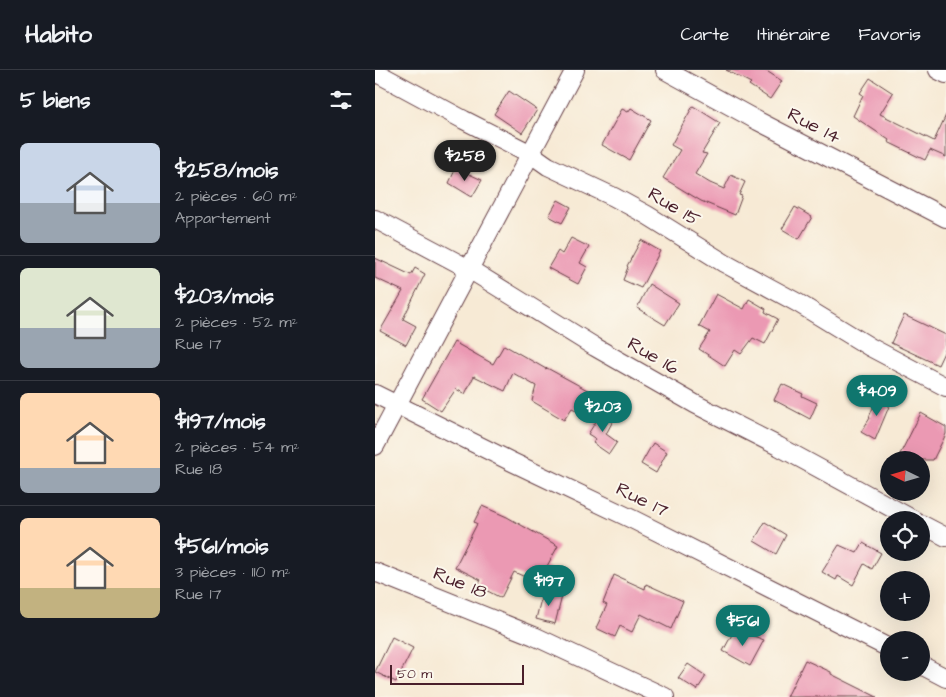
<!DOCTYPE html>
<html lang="fr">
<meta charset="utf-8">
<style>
:root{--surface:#171b24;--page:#20242c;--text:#f1f3f6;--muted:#9ea1a6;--line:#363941;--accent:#0f766e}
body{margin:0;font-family:"Architects Daughter",sans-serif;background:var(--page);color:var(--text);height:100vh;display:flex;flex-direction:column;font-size:19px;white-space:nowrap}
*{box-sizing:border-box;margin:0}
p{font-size:16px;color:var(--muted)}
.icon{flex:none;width:28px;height:28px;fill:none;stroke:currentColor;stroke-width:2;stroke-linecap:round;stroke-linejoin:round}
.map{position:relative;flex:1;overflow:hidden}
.drawer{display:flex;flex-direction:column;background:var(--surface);width:375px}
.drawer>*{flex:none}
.needle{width:32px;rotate:275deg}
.tools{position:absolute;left:505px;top:381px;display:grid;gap:10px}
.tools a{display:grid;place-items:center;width:50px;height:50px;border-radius:50%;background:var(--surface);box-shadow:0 5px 20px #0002;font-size:25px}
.scale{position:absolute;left:15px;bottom:12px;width:134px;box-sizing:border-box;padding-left:5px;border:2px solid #4a1f2b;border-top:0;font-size:14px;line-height:18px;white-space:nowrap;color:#4a1f2b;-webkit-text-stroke:4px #fbf7ec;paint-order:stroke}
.price{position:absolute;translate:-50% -42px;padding:0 11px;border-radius:18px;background:var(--accent);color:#fff;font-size:16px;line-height:32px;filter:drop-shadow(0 1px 2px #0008)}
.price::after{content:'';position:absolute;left:50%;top:30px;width:15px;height:11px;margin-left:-8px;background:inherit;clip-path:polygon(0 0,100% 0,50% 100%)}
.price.on{background:#222;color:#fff}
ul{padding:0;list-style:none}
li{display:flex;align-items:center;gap:15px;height:125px;padding:0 20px}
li+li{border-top:1px solid var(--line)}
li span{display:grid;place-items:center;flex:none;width:140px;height:100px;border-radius:8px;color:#555}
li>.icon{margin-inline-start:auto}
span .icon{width:60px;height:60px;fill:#fffc;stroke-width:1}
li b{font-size:21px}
h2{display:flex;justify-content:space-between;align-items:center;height:60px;padding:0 20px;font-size:21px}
header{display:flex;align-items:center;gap:30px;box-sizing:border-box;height:70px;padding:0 25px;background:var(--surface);border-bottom:1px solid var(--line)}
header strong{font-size:24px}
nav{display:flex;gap:28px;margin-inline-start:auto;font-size:18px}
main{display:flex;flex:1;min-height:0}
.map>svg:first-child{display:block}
.building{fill:#eb99b3}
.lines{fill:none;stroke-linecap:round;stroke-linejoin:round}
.minor-casing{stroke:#643d44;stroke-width:20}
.minor{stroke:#fff;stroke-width:18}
.labels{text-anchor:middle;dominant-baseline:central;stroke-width:4;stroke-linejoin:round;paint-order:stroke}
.street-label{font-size:19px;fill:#4a1f2b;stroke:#fbf7ec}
</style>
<header>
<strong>Habito</strong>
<nav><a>Carte</a><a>Itinéraire</a><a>Favoris</a></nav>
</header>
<main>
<section class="drawer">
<h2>5 biens<svg class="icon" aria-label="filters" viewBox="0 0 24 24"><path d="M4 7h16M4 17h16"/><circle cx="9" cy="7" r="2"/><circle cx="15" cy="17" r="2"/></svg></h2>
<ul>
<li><span style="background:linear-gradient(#c9d6e8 60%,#9aa5b1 0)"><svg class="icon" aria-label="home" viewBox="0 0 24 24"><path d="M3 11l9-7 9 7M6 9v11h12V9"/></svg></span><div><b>$258/mois</b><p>2 pièces · 60 m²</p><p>Appartement</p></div></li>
<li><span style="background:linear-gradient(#dfe7d0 60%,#9aa5b1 0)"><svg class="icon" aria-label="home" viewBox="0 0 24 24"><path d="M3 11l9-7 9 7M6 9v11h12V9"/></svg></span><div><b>$203/mois</b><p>2 pièces · 52 m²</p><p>Rue 17</p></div></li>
<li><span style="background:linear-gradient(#ffd9b3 75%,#9aa5b1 0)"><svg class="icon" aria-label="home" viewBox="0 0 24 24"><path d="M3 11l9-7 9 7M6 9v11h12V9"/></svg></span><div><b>$197/mois</b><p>2 pièces · 54 m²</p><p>Rue 18</p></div></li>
<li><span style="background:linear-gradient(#ffd9b3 70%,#c2b280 0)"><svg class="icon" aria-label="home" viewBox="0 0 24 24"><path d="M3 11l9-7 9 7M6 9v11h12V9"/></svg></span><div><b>$561/mois</b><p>3 pièces · 110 m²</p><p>Rue 17</p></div></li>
</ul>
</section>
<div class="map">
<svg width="571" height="627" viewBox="0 0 571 627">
<rect width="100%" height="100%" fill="#fbf7ec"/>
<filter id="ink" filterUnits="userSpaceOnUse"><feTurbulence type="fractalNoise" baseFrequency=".02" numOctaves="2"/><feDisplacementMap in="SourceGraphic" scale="10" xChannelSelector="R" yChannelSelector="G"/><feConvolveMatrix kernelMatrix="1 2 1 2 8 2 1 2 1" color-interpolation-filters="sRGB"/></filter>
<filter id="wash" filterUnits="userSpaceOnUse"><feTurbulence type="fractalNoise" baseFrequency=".0096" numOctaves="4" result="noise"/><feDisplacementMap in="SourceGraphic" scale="20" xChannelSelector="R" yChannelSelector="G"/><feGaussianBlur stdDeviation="1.12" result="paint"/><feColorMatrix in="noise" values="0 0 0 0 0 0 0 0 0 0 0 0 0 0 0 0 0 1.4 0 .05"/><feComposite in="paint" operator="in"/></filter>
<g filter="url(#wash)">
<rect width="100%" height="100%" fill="#f7ead5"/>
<g id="blocks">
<!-- building -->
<path class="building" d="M351,0H390L407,11L395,29L374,15L376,13Z
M495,8L518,23L505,44L559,71L571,45V87L555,80L550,90L513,72L514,70L478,46L488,25L485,23Z
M134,21L162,40L147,63L119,44Z
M318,36L345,53L327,83L332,84L320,104L335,113L349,119L356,105L370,112L364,125L367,126L360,145L326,131L288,108L305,80L296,75Z
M256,38L276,50L254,90L227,75L247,39L253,42Z
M81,98L107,110L97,127L74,113Z
M183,130L196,137L187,153L174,146Z
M420,137L437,147L424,169L407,159Z
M196,168L214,177L205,193L212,197L203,214L173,198L183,181L187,184Z
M266,170L285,181L266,218L248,210L253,197L252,196Z
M0,188L36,205L40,198L50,204L28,249L41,256L31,275L5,261L28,221L0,208Z
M274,214L304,233L290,255L262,238Z
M341,224L369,239L374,229L391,239L390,242L403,249L390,274L378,268L366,284L360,280L350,296L324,279L335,262L324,256Z
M529,245L571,265V278L563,295L516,273Z
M79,272L118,294L129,275L171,299L172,298L216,322L205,342L197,338L189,350L157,331L161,316L138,303L130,321L99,306L90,324L81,319L66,341L47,329Z
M407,314L428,324L427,326L442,333L435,349L399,330Z
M511,323L518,327L500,370L486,362L495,348L494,347L500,333L504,335Z
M227,342L239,349L231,364L242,372L234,384L218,373L221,369L213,364Z
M546,343L571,357V364L558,390H522Z
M278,373L292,382L281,403L266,394Z
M107,436L132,447L183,476L171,498L175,499L168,515L139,502L126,528L103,516L106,510L80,497L102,454L99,452Z
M390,452L411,465L401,484L379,471Z
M488,473L506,483L497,499L489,494L478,515L463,506L461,510L447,502L464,475L482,483Z
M239,505L270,519L271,514L308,531L296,559L266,544L257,562L245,556L240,567L221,558L232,535L228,533Z
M168,521L187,526L180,554L161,549Z
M360,559L389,570L375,596L348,581Z
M17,567L38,578L21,612L0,602Z
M430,590L456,602V604L502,627H412Z
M313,594L331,606L322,620L303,608Z"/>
</g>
</g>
<g filter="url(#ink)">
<use href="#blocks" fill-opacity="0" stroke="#643d44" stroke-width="1"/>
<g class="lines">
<defs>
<path id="minor" d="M290,0L383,51L571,148
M563,0L571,4
M0,2L89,50L156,84L173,96L239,127L272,145L349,193L423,233L495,277L571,317
M0,149L94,199L220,277L320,334L403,376L539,450
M0,324L135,391L259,450L514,578
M0,376L200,0
M546,454L571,467
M0,502L159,566L290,627
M546,595L571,608"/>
</defs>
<!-- minor casing -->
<use href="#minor" class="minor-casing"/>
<!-- minor -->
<use href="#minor" class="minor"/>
</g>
</g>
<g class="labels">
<!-- street labels -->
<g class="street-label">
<text transform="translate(439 56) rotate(27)">Rue 14</text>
<text transform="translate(299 137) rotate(31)">Rue 15</text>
<text transform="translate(278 286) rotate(30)">Rue 16</text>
<text transform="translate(267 430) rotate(26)">Rue 17</text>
<text transform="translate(85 513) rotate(22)">Rue 18</text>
</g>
</g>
</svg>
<div class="tools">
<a><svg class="needle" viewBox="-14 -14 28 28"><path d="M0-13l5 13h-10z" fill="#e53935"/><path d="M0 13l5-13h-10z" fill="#9ea1a6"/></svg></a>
<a><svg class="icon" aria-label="locate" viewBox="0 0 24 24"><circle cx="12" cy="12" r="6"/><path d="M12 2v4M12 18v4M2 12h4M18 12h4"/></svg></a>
<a>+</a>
<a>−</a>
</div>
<div class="scale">50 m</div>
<b class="price on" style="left:90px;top:112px">$258</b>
<b class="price" style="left:502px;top:347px">$409</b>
<b class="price" style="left:228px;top:363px">$203</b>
<b class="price" style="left:174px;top:537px">$197</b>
<b class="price" style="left:368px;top:577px">$561</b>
</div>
</main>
